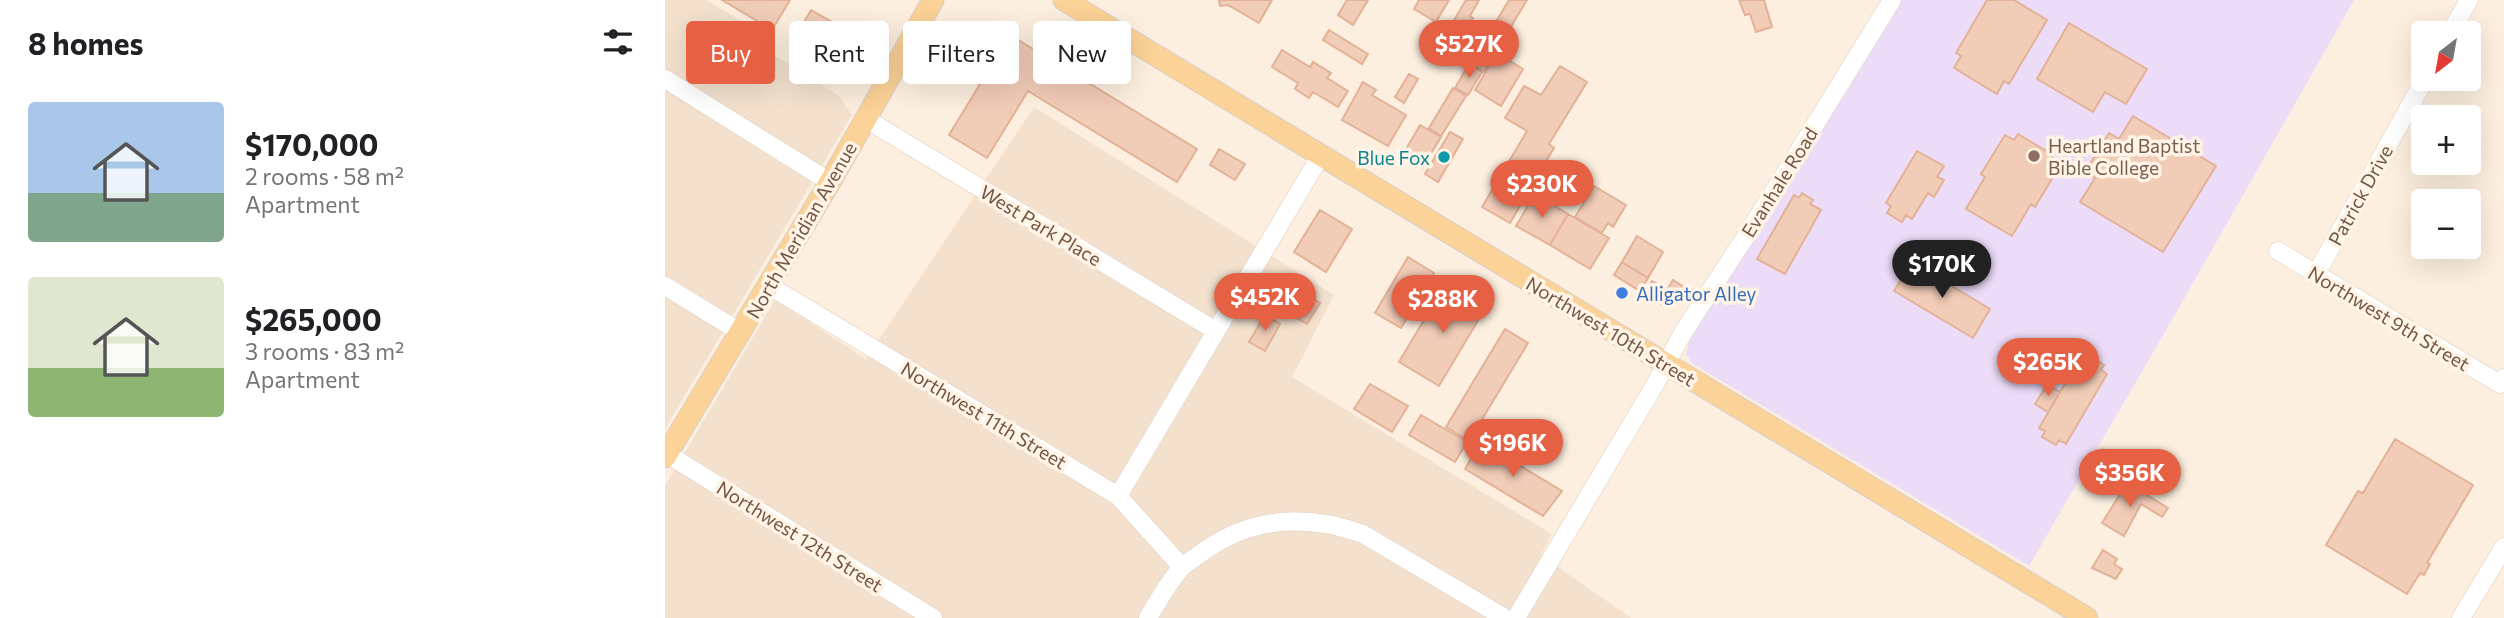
<!DOCTYPE html>
<meta charset="utf-8">
<style>
:root{--surface:#fff;--page:#f6f6f6;--text:#202124;--muted:#757577;--accent:#e66144}
body{margin:0;font-family:Commissioner,sans-serif;background:var(--page);color:var(--text);height:100vh;display:flex;flex-direction:column;font-size:26px;white-space:nowrap}
*{box-sizing:border-box;margin:0}
p{font-size:23px;color:var(--muted)}
.icon{flex:none;width:38px;height:38px;fill:none;stroke:currentColor;stroke-width:2;stroke-linecap:round;stroke-linejoin:round}
.map{position:relative;flex:1;overflow:hidden}
.drawer{display:flex;flex-direction:column;background:var(--surface);width:665px}
.drawer>*{flex:none}
.top-card{position:absolute;left:21px;top:21px;width:665px;height:63px;display:flex;gap:14px}
.needle{width:46px;rotate:211deg}
.controls{position:absolute;left:1746px;top:21px;display:grid;gap:14px}
.controls a{display:grid;place-items:center;width:70px;height:70px;border-radius:7px;background:var(--surface);box-shadow:0 7px 28px #0002;font-size:35px}
.price{position:absolute;translate:-50% -60px;padding:0 16px;border-radius:24px;background:var(--accent);color:#fff;font-size:23px;line-height:46px;filter:drop-shadow(0 2px 4px #0008)}
.price::after{content:'';position:absolute;left:50%;top:42px;width:21px;height:16px;margin-left:-10px;background:inherit;clip-path:polygon(0 0,100% 0,50% 100%)}
.price.on{background:#222;color:#fff}
ul{padding:0;list-style:none}
li{display:flex;align-items:center;gap:21px;height:175px;padding:0 28px}
li span{display:grid;place-items:center;flex:none;width:196px;height:140px;border-radius:7px;color:#555}
li>.icon{margin-inline-start:auto}
span .icon{width:84px;height:84px;fill:#fffc;stroke-width:1}
li b{font-size:30px}
h2{display:flex;justify-content:space-between;align-items:center;height:84px;padding:0 28px;font-size:30px}
.chip{padding:0 24px;border-radius:7px;background:var(--surface);box-shadow:0 7px 28px #0002;font-size:24px;line-height:63px}
.chip.on{background:var(--accent);color:#fff}
main{display:flex;flex:1;min-height:0}
.map>svg:first-child{display:block}
.residential{fill:#f3e1ce}
.education{fill:#eddcf8}
.green{fill:#d1e9be}
.building{fill:#f1ccb7;stroke:#e3b197;stroke-width:2}
.lines{fill:none;stroke-linecap:round;stroke-linejoin:round}
.minor-casing{stroke:#dfcbbb;stroke-width:19}
.major-casing{stroke:#d8cfcb;stroke-width:23}
.minor{stroke:#fff;stroke-width:18}
.major{stroke:#fbd297;stroke-width:21}
.education-dot{fill:#8d6e63;stroke:#fff4e5;stroke-width:2.5}
.culture-dot{fill:#0f9aa8;stroke:#fff4e5;stroke-width:2.5}
.shop-dot{fill:#3f7fe0;stroke:#fff4e5;stroke-width:2.5}
.labels{text-anchor:middle;dominant-baseline:central;stroke-width:7;stroke-linejoin:round;paint-order:stroke}
.education-label{font-size:19px;fill:#785e54;stroke:#fff4e5;text-anchor:start}
.culture-label{font-size:19px;fill:#0d838f;stroke:#fff4e5;text-anchor:end}
.street-label{font-size:19px;fill:#725547;stroke:#fff4e5}
.shop-label{font-size:19px;fill:#366cbe;stroke:#fff4e5;text-anchor:start}
</style>
<main>
<section class="drawer">
<h2>8 homes<svg class="icon" aria-label="filters" viewBox="0 0 24 24"><path d="M4 7h16M4 17h16"/><circle cx="9" cy="7" r="2"/><circle cx="15" cy="17" r="2"/></svg></h2>
<ul>
<li><span style="background:linear-gradient(#a9c7e8 65%,#7fa58c 0)"><svg class="icon" aria-label="home" viewBox="0 0 24 24"><path d="M3 11l9-7 9 7M6 9v11h12V9"/></svg></span><div><b>$170,000</b><p>2 rooms · 58 m²</p><p>Apartment</p></div></li>
<li><span style="background:linear-gradient(#dfe7d0 65%,#8fb573 0)"><svg class="icon" aria-label="home" viewBox="0 0 24 24"><path d="M3 11l9-7 9 7M6 9v11h12V9"/></svg></span><div><b>$265,000</b><p>3 rooms · 83 m²</p><p>Apartment</p></div></li>
</ul>
</section>
<div class="map">
<svg width="1839" height="618" viewBox="0 0 1839 618">
<rect width="100%" height="100%" fill="#fcefdf"/>
<!-- residential -->
<path class="residential" d="M0,0H41L78,22L73,32L174,96L187,115L0,429Z
M369,107L669,295L627,377L887,534L876,555L966,618H0V486L110,300L201,359Z"/>
<!-- education -->
<path class="education" d="M1233,0H1689L1511,313L1364,566L1028,364L1021,354L1024,342Z"/>
<!-- green -->
<path class="green" d="M1437,447L1459,462L1447,481L1424,465Z"/>
<!-- building -->
<path class="building" d="M57,0H125L107,30Z
M554,0H607L594,23L563,5L555,6Z
M682,0H703L688,25L673,15Z
M754,0H784L771,22L749,9Z
M801,0H814L805,16L808,18L793,43L780,35Z
M844,0H862L838,40L825,32Z
M1074,0H1099L1107,27L1091,32L1085,14L1080,15Z
M1322,0H1349L1382,20L1344,84L1339,81L1332,94L1289,68L1296,56L1291,53Z
M146,10L167,22L149,54L128,41Z
M1404,23L1482,69L1461,104L1440,92L1428,112L1372,79Z
M664,30L703,54L697,64L658,40Z
M822,34L836,43L819,72L805,63Z
M345,35L532,149L512,182L363,91L322,158L284,135Z
M617,50L645,67L648,62L666,73L662,78L683,91L673,107L648,92L644,98L630,89L633,83L607,67Z
M832,53L858,69L836,106L810,90Z
M804,64L817,72L803,95L790,88Z
M895,66L922,82L884,144L889,148L845,223L817,207L862,131L840,118L859,86L876,95Z
M744,74L753,79L739,103L730,97Z
M698,82L711,90L707,95L741,115L723,146L677,120Z
M788,88L801,96L776,136L764,128Z
M1468,116L1551,166L1498,252L1415,202L1430,178L1420,172L1444,133L1454,139Z
M755,125L776,137L757,168L737,156Z
M785,132L798,139L773,182L760,174Z
M1353,134L1388,155L1385,162L1394,167L1370,207L1366,204L1347,236L1301,209L1320,177L1316,174L1340,135L1349,140Z
M554,149L580,164L570,180L545,165Z
M1252,151L1279,166L1272,177L1279,180L1269,197L1263,193L1247,219L1241,215L1237,222L1222,213L1226,206L1221,203Z
M929,186L961,205L948,227L943,223L937,233L910,217Z
M1137,193L1148,200L1145,204L1156,210L1120,274L1092,259L1129,195L1134,198Z
M870,194L903,214L885,245L851,226Z
M655,210L687,229L661,272L629,252Z
M903,214L944,238L925,269L885,245Z
M972,236L998,252L983,278L957,262Z
M743,257L769,273L736,328L710,313Z
M957,262L983,278L975,291L949,275Z
M1247,262L1325,309L1308,338L1229,291Z
M1008,280L1019,287L1009,305L1004,302L1001,307L979,294L987,281L1002,290Z
M619,281L655,303L642,324L606,303Z
M781,283L821,307L774,386L734,362Z
M600,315L615,324L600,351L584,342Z
M840,329L863,343L804,441L781,427Z
M1425,356L1439,365L1436,370L1442,374L1401,444L1394,440L1391,445L1377,437L1380,431L1374,428L1415,358L1422,362Z
M705,384L743,406L727,432L689,409Z
M1382,385L1395,392L1383,412L1370,404Z
M756,415L802,442L790,462L744,435Z
M1730,439L1808,485L1762,563L1765,564L1759,575L1755,573L1742,594L1661,545L1693,491L1698,493Z
M816,442L897,491L878,516L800,469Z
M1462,483L1503,508L1497,517L1476,504L1459,536L1437,523Z
M1438,550L1452,559L1449,564L1457,569L1451,579L1427,568Z"/>
<g class="lines">
<defs>
<path id="minor" d="M1785,33L1804,0
M0,79L165,182
M201,119L551,331
M1613,251L1835,384L1839,378
M1651,274L1760,79
M103,285L453,496L517,567
M0,286L75,332
M2,454L268,618
M453,496L656,155
M483,618C493,601 503,583 516,568C523,561 534,555 542,549C590,516 644,515 698,534L840,618
M851,618L988,388L1019,331L1085,230L1227,0
M1796,618L1839,547"/>
<path id="major" d="M399,0L1422,618
M0,457L165,182L268,0"/>
</defs>
<!-- minor casing -->
<use href="#minor" class="minor-casing"/>
<!-- major casing -->
<use href="#major" class="major-casing"/>
<!-- minor -->
<use href="#minor" class="minor"/>
<!-- major -->
<use href="#major" class="major"/>
</g>
<!-- markers -->
<circle class="education-dot" cx="1369" cy="156" r="7"/>
<circle class="culture-dot" cx="779" cy="157" r="7"/>
<circle class="shop-dot" cx="957" cy="293" r="7"/>
<g class="labels">
<!-- education labels -->
<g class="education-label">
<text x="1383" y="145">Heartland Baptist<tspan x="1383" dy="22">Bible College</tspan></text>
</g>
<!-- culture labels -->
<g class="culture-label">
<text x="765" y="157">Blue Fox</text>
</g>
<!-- street labels -->
<g class="street-label">
<text transform="translate(1114 182) rotate(-58)">Evanhale Road</text>
<text transform="translate(1695 195) rotate(-61)">Patrick Drive</text>
<text transform="translate(376 225) rotate(31)">West Park Place</text>
<text transform="translate(136 230) rotate(-60)">North Meridian Avenue</text>
<text transform="translate(1724 318) rotate(31)">Northwest 9th Street</text>
<text transform="translate(946 331) rotate(31)">Northwest 10th Street</text>
<text transform="translate(319 415) rotate(31)">Northwest 11th Street</text>
<text transform="translate(135 536) rotate(32)">Northwest 12th Street</text>
</g>
<!-- shop labels -->
<g class="shop-label">
<text x="971" y="293">Alligator Alley</text>
</g>
</g>
</svg>
<div class="controls">
<a><svg class="needle" viewBox="-14 -14 28 28"><path d="M0-13l5 13h-10z" fill="#e53935"/><path d="M0 13l5-13h-10z" fill="#757577"/></svg></a>
<a>+</a>
<a>−</a>
</div>
<b class="price" style="left:804px;top:80px">$527K</b>
<b class="price" style="left:877px;top:220px">$230K</b>
<b class="price on" style="left:1277px;top:300px">$170K</b>
<b class="price" style="left:600px;top:333px">$452K</b>
<b class="price" style="left:778px;top:335px">$288K</b>
<b class="price" style="left:1383px;top:398px">$265K</b>
<b class="price" style="left:848px;top:479px">$196K</b>
<b class="price" style="left:1465px;top:509px">$356K</b>
<div class="top-card">
<a class="chip on">Buy</a>
<a class="chip">Rent</a>
<a class="chip">Filters</a>
<a class="chip">New</a>
</div>
</div>
</main>
